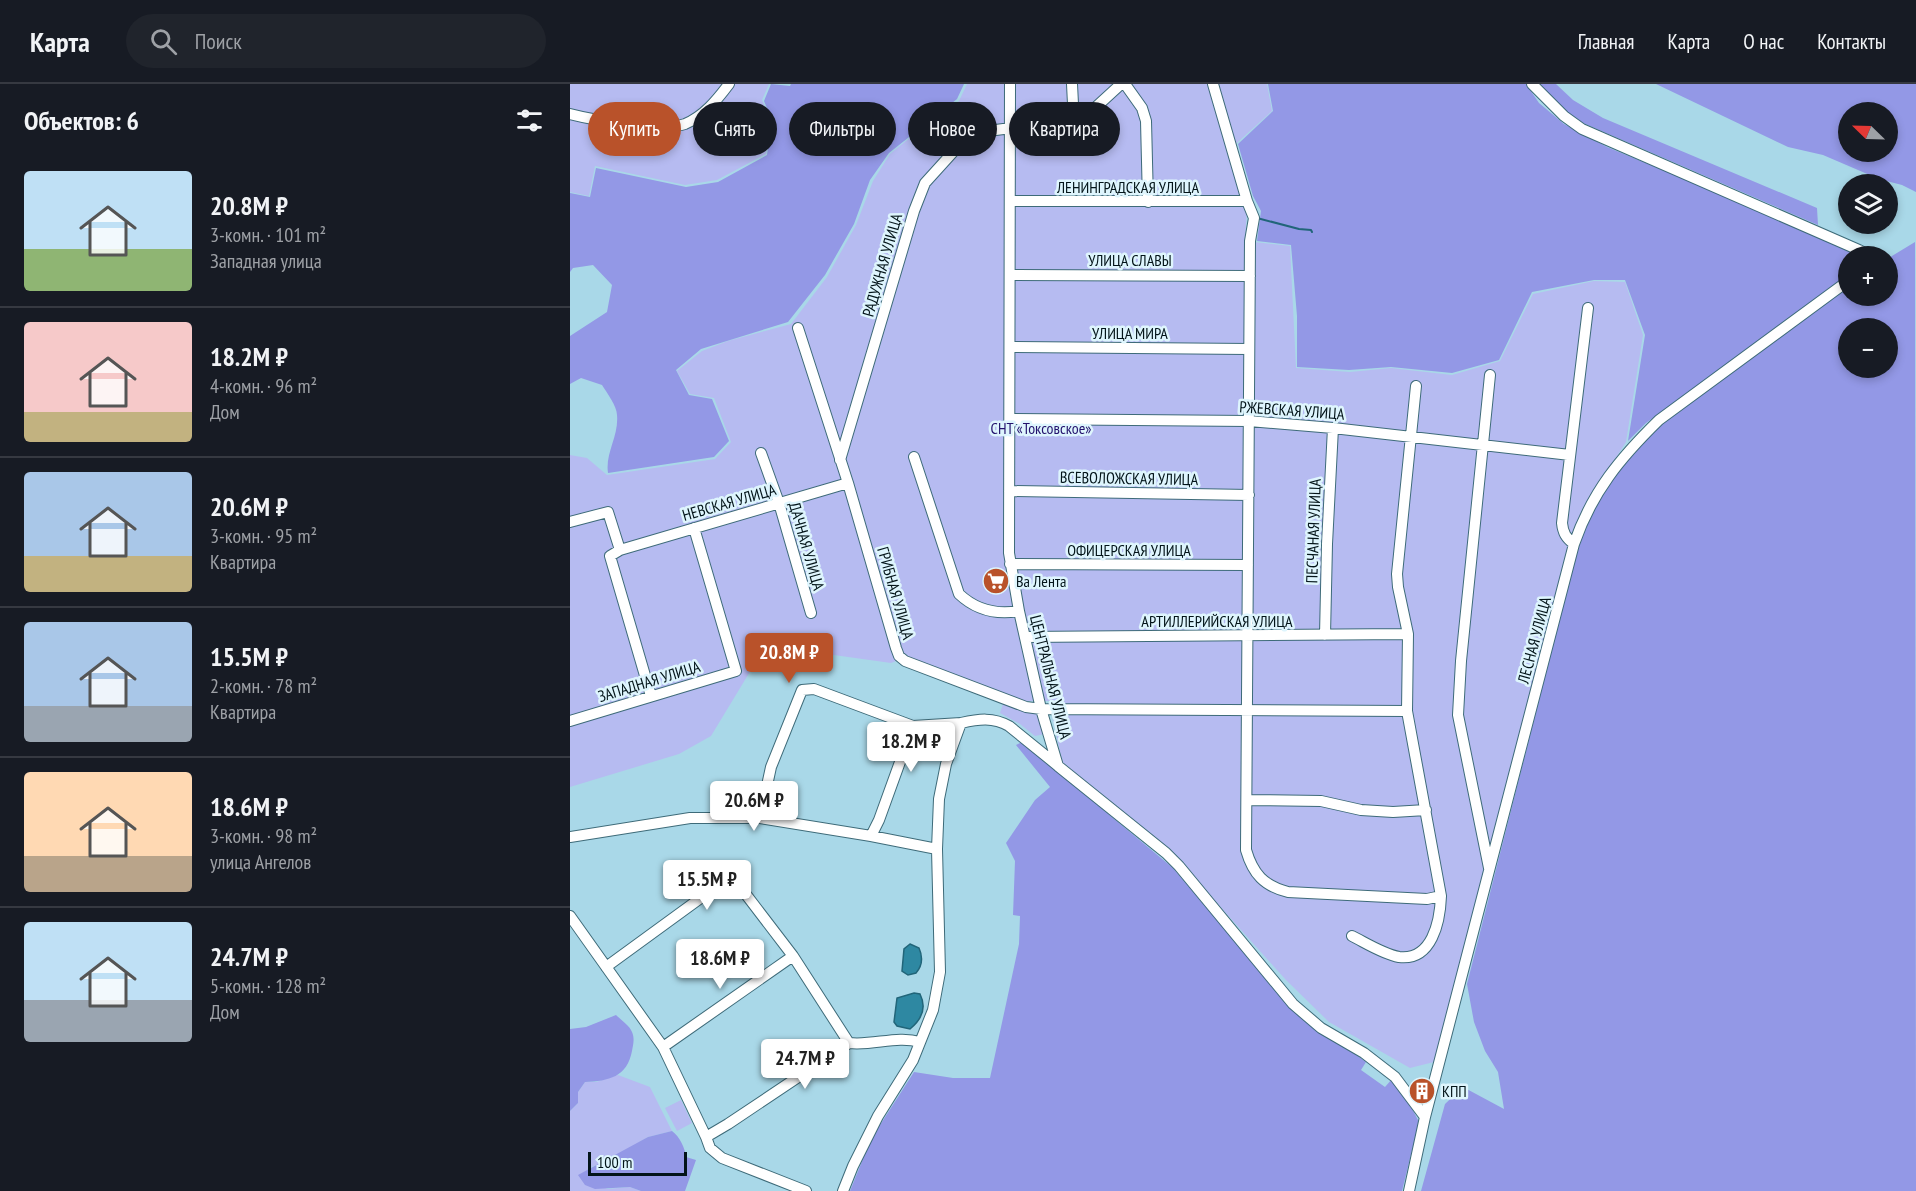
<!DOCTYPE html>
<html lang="ru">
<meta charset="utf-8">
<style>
:root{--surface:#171b24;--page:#20242c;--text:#f1f3f6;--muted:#9ea1a6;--line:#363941;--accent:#b9522a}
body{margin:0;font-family:"PT Sans Narrow",sans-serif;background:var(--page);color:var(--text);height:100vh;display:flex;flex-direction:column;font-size:22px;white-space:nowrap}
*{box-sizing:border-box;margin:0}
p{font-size:20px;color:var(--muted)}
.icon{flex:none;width:33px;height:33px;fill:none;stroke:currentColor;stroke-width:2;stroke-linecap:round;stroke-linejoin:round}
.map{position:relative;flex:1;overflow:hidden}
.panel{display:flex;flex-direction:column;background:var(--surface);width:570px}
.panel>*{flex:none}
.banner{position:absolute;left:18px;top:18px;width:570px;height:54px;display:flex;gap:12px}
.needle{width:39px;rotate:293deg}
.controls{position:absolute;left:1268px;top:18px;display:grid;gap:12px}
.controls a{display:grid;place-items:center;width:60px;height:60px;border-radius:50%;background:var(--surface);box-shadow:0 3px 9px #0003;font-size:30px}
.scale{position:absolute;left:18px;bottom:15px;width:99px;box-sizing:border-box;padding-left:6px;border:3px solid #031419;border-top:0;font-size:16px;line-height:21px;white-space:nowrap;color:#031419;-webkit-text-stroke:4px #def5fd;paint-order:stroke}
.price{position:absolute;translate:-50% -51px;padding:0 14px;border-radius:6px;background:#fff;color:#222;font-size:20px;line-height:39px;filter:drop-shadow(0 2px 3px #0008)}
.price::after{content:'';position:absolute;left:50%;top:36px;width:18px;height:14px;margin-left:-9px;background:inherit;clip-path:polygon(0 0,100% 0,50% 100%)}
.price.current{background:var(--accent);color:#fff}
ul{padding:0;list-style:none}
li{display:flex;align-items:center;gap:18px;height:150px;padding:0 24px}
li+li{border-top:2px solid var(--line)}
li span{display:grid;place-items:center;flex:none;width:168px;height:120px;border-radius:6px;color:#555}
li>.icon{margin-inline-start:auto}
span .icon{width:72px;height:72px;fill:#fffc;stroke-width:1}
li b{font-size:26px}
h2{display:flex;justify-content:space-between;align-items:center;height:72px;padding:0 24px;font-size:26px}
.pill{padding:0 21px;border-radius:27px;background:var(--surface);box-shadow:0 3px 9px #0003;font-size:21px;line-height:54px}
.pill.current{background:var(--accent);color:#fff}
header{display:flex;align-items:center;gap:36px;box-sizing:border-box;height:84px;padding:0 30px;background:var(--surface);border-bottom:2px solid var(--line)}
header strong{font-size:28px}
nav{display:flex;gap:33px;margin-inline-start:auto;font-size:21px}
.search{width:420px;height:54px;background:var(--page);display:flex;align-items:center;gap:15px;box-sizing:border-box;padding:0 21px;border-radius:33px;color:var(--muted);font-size:22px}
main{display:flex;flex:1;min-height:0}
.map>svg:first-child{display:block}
.green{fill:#b6bbf1}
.forest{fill:#9398e6;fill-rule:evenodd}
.water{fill:#2e88a2;stroke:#216579;stroke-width:1.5}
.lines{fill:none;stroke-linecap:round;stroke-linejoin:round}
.stream{stroke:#216579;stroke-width:2}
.minor-casing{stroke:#3e6b79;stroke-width:12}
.minor{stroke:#fff;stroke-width:10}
.labels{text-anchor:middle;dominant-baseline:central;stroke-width:5;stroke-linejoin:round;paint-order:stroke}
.street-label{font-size:16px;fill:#031419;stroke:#def5fd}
.park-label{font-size:16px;fill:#23126d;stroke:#def5fd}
.poi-label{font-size:16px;fill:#031419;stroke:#def5fd;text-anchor:start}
</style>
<header>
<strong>Карта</strong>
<div class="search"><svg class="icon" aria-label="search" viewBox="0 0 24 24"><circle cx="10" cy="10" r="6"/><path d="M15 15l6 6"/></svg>Поиск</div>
<nav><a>Главная</a><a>Карта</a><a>О нас</a><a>Контакты</a></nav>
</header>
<main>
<section class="panel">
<h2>Объектов: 6<svg class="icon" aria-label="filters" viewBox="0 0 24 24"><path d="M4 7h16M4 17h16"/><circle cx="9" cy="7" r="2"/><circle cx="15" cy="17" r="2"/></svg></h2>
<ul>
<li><span style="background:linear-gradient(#bfe0f5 65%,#8fb573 0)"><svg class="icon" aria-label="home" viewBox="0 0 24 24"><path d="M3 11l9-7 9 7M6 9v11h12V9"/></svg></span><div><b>20.8M ₽</b><p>3-комн. · 101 m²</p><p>Западная улица</p></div></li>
<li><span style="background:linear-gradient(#f6c9c9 75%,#c2b280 0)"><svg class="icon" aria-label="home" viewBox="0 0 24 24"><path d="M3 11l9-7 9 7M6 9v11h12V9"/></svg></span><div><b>18.2M ₽</b><p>4-комн. · 96 m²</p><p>Дом</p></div></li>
<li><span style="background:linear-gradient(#a9c7e8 70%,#c2b280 0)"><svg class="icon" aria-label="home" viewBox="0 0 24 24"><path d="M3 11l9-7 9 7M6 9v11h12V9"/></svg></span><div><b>20.6M ₽</b><p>3-комн. · 95 m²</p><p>Квартира</p></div></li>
<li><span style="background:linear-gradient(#a9c7e8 70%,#9aa5b1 0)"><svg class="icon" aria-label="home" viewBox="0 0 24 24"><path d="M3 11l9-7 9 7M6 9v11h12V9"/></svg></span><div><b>15.5M ₽</b><p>2-комн. · 78 m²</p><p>Квартира</p></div></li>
<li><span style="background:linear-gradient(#ffd9b3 70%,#b9a48a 0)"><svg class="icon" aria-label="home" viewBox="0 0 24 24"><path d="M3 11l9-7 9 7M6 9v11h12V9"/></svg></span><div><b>18.6M ₽</b><p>3-комн. · 98 m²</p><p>улица Ангелов</p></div></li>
<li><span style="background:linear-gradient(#bfe0f5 65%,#9aa5b1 0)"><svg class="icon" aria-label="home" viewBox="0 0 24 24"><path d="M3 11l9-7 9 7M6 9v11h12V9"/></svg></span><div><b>24.7M ₽</b><p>5-комн. · 128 m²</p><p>Дом</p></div></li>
</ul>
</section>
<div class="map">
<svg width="1346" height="1107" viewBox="0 0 1346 1107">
<rect width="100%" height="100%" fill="#a9d8e8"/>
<!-- green -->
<path class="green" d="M0,0H199L192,16L201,36L196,70L147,96L115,101L25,82L19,112L0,108Z
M397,0H697L702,27L657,68L677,126L675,157L720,162L726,284L780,288L821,284L882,291L930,277L963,210L1024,197L1055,198L1073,251L1056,358L1031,397L864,978L840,984L759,938L716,896L611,779L499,687L492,677L479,617H455L336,573L321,579L221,565L181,586L141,652L109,670L0,703V371L17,374L37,391L145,375L161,358L144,314L120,310L107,287L132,267L158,257L221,240L257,193L286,141L303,97L320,70L358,39L389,17Z
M433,620L471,632L475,650L465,652L450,640L430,629Z
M48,991L80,1003L102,1047L78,1053L51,1069L39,1073L30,1080L18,1084L37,1105L60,1103L71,1107H0V1027L8,1019V1008L15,998H26Z
M111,1016L122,1039L107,1047L95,1024Z"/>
<!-- forest -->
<path class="forest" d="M201,0L220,2L221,0H394L387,15L319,69L300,96L284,140L255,191L218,238L131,265L106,286L119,311L142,315L159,357L144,373L38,389C35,369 49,352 47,331C47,322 37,309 32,301L11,294L0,300V252L37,228L42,201L23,181L3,184L0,188V109L20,113L26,84L116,103L148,98L197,71L202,36L194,17Z
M698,0H956L969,19L994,40L1037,63L1285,166L1291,172H1278V193L1076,339L1058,357L1075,251L1055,196H1024L962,208L929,276L882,289L821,283L779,286L727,283V232L721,161L687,157L691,127L683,112L668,60L703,27Z
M970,0H986L1003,16L1033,34L1247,124L1248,141L1013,39L989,22Z
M1086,0H1346V108L1332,101L1309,95L1253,71L1218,63ZM1278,28H1317V68H1278Z
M1345,158L1346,1107H851L875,1020L893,1003L934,1025L928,988L915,967L904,938L897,900L1008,462L1017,437L1046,389L1092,339L1278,203V212H1317V175ZM1278,244H1317V284H1278Z
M452,658L603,784L721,924L796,978L791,986L815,1003L822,995L833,1007L849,1038L832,1107H280L301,1055L344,988L383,994H420L449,860L450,832L443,831L445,777L436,759L465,716L480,703L446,661Z
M46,931C51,936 60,942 62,948C65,955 63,961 62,967C57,993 39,997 15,998L8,1008V1019L0,1027V945L16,943Z
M102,1047C110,1053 115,1064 116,1073L126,1076L115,1107H71L60,1103L25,1105L15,1101L8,1091L78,1053Z"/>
<!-- water -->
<path class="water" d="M340,860L349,864C353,873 352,882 346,889L338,891L332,887L334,865Z
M344,909L350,910C357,924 351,936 340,945L327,942L324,938L327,914Z"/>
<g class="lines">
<!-- stream -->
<path class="stream" d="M687,134L729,145L741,146L742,148"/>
<defs>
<path id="minor" d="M440,0L439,469L449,527L471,625L488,682L596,769L609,782L723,920L751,944L794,969L825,993L855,1033
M502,0L504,40
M555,0L572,24L576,37L578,118
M643,0L677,117L684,134L680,157L676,766C683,790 694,802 718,808L857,815L871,812L837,627L838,550L828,503L827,490L846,302
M962,0L994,32L1012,45L1289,166L1301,172
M0,30C23,36 94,48 115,40C134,32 147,16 159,0
M440,117H677
M440,191L680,192
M228,244L278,399L326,564L329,572L335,577L456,623L471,625L837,627
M440,263L679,265
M440,335L679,337L763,344L1000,371
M191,369L209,419L241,529
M344,373L389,510C406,526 426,531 449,527
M270,376L344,127L355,99L394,56L403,49L441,44L494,43L504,40L514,34L551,0
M439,407L679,411
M0,438L38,428L50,466
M1004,460C996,454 993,449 992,439L1018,224
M440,480L678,481
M755,551L757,460L763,344
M455,553L838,550
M81,612L40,472L50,466L278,399
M0,637L166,587L124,444
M677,716L751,717L791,726L823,728L856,726
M190,734L201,683L232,606L244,605L343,642
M301,752L309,736L343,642L391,639
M0,753L120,734H190L301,752L367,765
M919,784L888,631L891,577L920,291
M0,832L93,963L136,1053
M782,852C796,859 813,870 829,873C862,877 870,838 871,812
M36,883L154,797L158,796L168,800L223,872L279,959L158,1040L136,1053L140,1064L152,1074L236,1107
M279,959C303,962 327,951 350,958
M93,963L223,872
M273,1107L283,1082L308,1032L343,976L363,926L370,888L367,765L369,715L376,680L391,639C409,635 423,633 439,642L487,681
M839,1107L855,1033L1004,460C1022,408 1050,374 1089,336L1278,197"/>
</defs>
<!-- minor casing -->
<use href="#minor" class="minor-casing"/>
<!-- minor -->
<use href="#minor" class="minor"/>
</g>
<!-- icons -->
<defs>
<symbol id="supermarket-disc" viewBox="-11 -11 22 22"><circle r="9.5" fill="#b9522a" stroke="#def5fd"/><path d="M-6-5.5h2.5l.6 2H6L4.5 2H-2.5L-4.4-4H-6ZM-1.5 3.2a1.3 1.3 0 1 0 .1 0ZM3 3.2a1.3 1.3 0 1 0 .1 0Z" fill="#fff"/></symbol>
<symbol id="building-disc" viewBox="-11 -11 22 22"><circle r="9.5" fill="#b9522a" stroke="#def5fd"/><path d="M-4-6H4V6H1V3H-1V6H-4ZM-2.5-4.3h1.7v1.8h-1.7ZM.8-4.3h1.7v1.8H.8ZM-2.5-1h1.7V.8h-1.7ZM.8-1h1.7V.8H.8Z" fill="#fff"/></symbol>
</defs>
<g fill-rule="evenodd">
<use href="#supermarket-disc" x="411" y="482" width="30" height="30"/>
<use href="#building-disc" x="837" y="992" width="30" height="30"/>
</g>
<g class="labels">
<!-- street labels -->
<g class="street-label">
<text x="558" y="103">ЛЕНИНГРАДСКАЯ УЛИЦА</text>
<text x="560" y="176">УЛИЦА СЛАВЫ</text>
<text transform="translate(312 181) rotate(-74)">РАДУЖНАЯ УЛИЦА</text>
<text x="560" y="249">УЛИЦА МИРА</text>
<text transform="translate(722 326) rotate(4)">РЖЕВСКАЯ УЛИЦА</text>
<text transform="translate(559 394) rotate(1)">ВСЕВОЛОЖСКАЯ УЛИЦА</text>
<text transform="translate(159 418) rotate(-16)">НЕВСКАЯ УЛИЦА</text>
<text transform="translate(743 447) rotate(-88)">ПЕСЧАНАЯ УЛИЦА</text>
<text transform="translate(237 462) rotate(74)">ДАЧНАЯ УЛИЦА</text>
<text x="559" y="466">ОФИЦЕРСКАЯ УЛИЦА</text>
<text transform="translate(326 509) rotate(74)">ГРИБНАЯ УЛИЦА</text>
<text x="647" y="537">АРТИЛЛЕРИЙСКАЯ УЛИЦА</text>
<text transform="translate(964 556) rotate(-75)">ЛЕСНАЯ УЛИЦА</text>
<text transform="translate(481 593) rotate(76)">ЦЕНТРАЛЬНАЯ УЛИЦА</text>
<text transform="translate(79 597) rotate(-17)">ЗАПАДНАЯ УЛИЦА</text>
</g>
<!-- park labels -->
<g class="park-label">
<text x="471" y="344">СНТ «Токсовское»</text>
</g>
<!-- poi labels -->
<g class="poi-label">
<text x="446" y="497">Ва Лента</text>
<text x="872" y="1007">КПП</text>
</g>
</g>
</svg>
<div class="controls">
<a><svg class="needle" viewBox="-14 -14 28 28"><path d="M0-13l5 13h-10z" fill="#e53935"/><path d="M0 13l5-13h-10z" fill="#9ea1a6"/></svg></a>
<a><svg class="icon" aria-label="layers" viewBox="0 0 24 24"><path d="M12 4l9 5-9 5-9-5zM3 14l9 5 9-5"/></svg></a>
<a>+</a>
<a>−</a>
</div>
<div class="scale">100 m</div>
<b class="price current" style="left:219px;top:600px">20.8M ₽</b>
<b class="price" style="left:341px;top:689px">18.2M ₽</b>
<b class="price" style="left:184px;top:748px">20.6M ₽</b>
<b class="price" style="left:137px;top:827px">15.5M ₽</b>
<b class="price" style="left:150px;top:906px">18.6M ₽</b>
<b class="price" style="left:235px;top:1006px">24.7M ₽</b>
<div class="banner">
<a class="pill current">Купить</a>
<a class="pill">Снять</a>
<a class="pill">Фильтры</a>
<a class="pill">Новое</a>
<a class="pill">Квартира</a>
</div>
</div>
</main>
